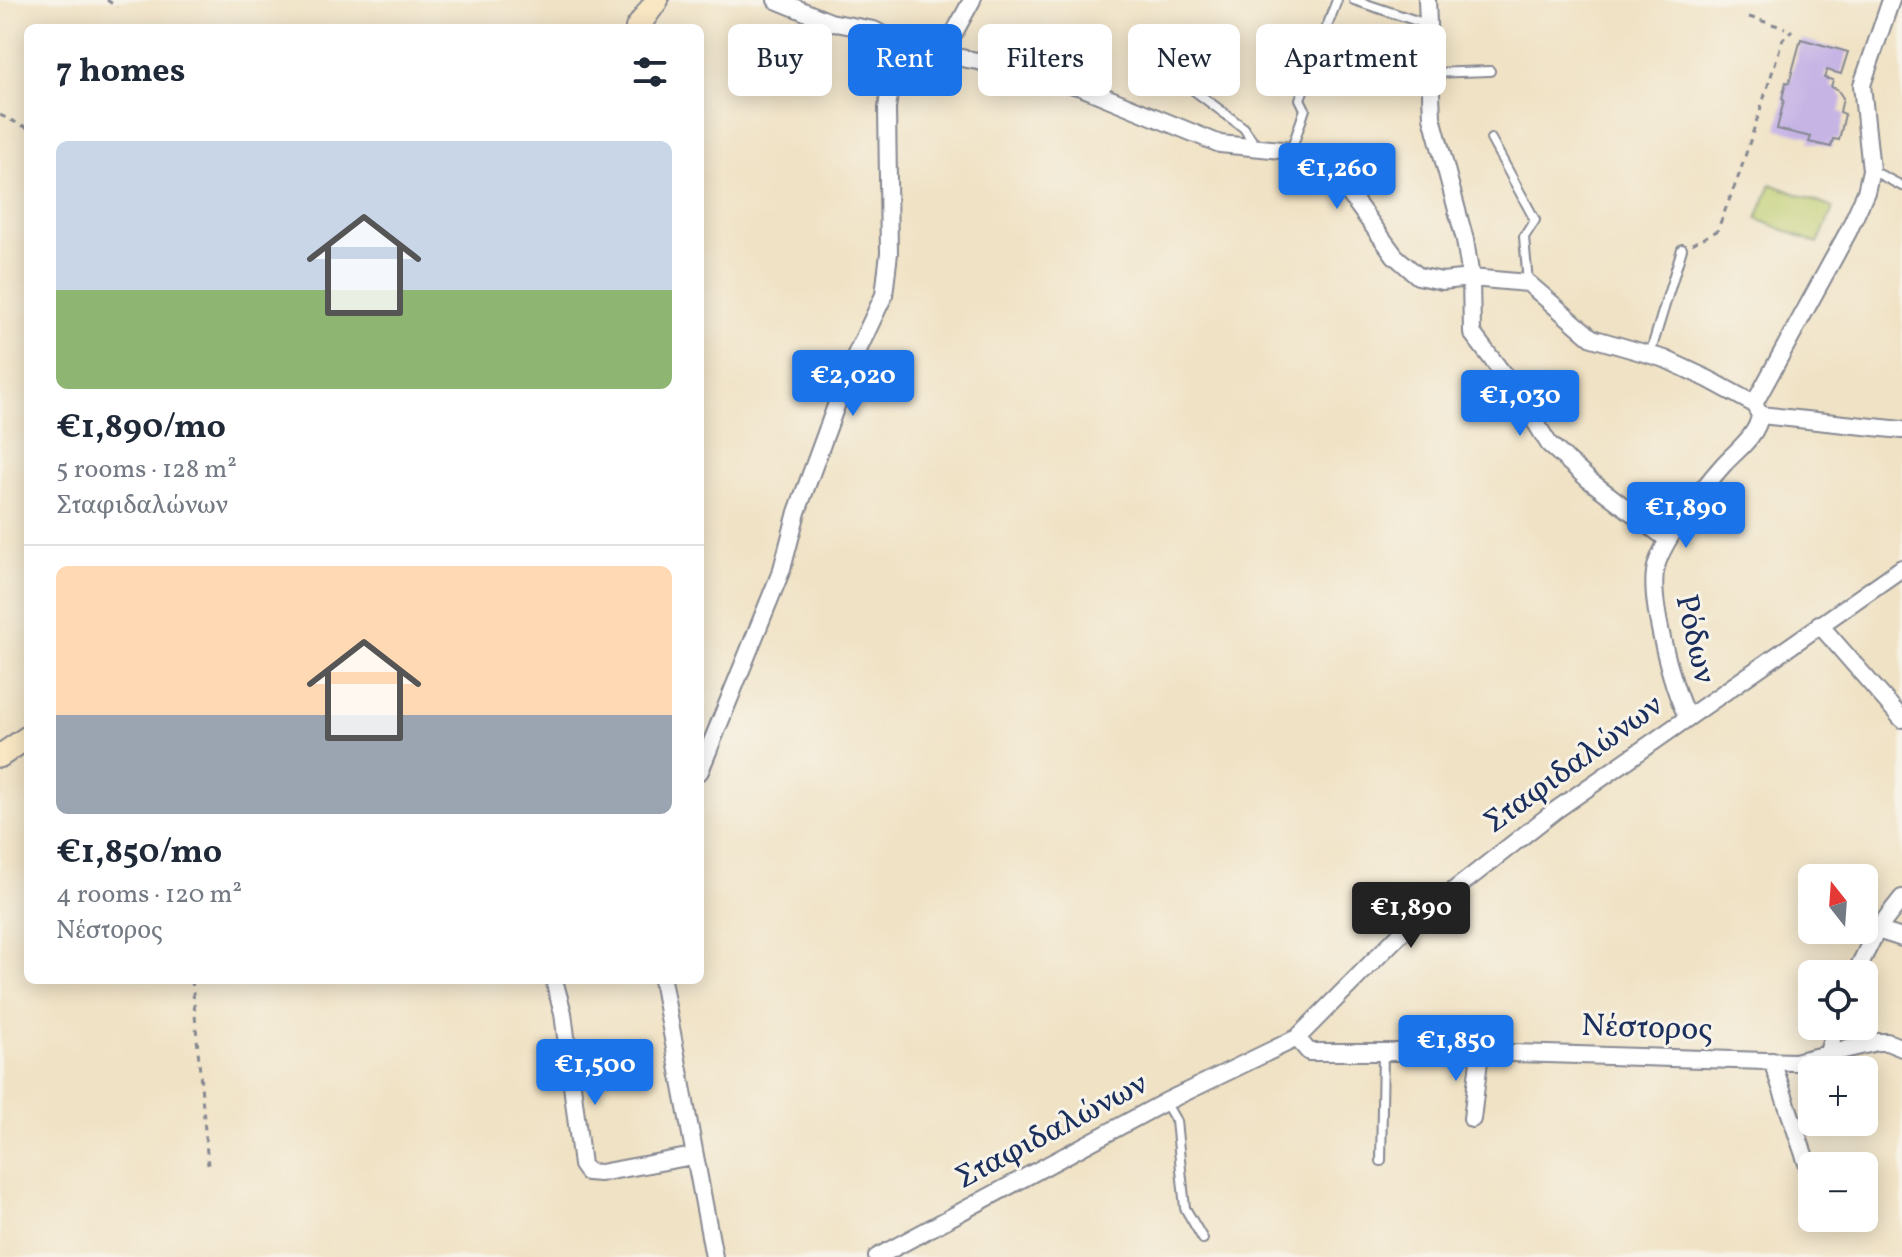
<!DOCTYPE html>
<meta charset="utf-8">
<style>
:root{--surface:#fff;--page:#f6f6f7;--text:#1f2937;--muted:#747a83;--line:#e0e1e3;--accent:#1a73e8}
body{margin:0;font-family:Vollkorn,serif;background:var(--page);color:var(--text);height:100vh;display:flex;flex-direction:column;font-size:30px;white-space:nowrap}
*{box-sizing:border-box;margin:0}
p{font-size:26px;color:var(--muted)}
.icon{flex:none;width:44px;height:44px;fill:none;stroke:currentColor;stroke-width:2;stroke-linecap:round;stroke-linejoin:round}
.map{position:relative;flex:1;overflow:hidden}
.details{position:absolute;left:24px;top:24px;width:680px;height:960px;display:flex;flex-direction:column;background:var(--surface);border-radius:12px;box-shadow:0 4px 20px #0003}
.details>*{flex:none}
.guide{position:absolute;left:728px;top:24px;width:760px;height:72px;display:flex;gap:16px}
.needle{width:52px;rotate:343deg}
.tools{position:absolute;left:1798px;top:864px;display:grid;gap:16px}
.tools a{display:grid;place-items:center;width:80px;height:80px;border-radius:12px;background:var(--surface);box-shadow:0 4px 20px #0003;font-size:40px}
.price{position:absolute;translate:-50% -68px;padding:0 18px;border-radius:8px;background:var(--accent);color:#fff;font-size:26px;line-height:52px;filter:drop-shadow(0 2px 4px #0008)}
.price::after{content:'';position:absolute;left:50%;top:48px;width:24px;height:18px;margin-left:-12px;background:inherit;clip-path:polygon(0 0,100% 0,50% 100%)}
.price.on{background:#222;color:#fff}
ul{padding:0;list-style:none}
li{display:grid;align-content:center;gap:16px;height:424px;padding:0 32px}
li+li{border-top:2px solid var(--line)}
li span{display:grid;place-items:center;height:248px;border-radius:12px;color:#555}
li>.icon{margin-inline-start:auto}
span .icon{width:144px;height:144px;fill:#fffc;stroke-width:1}
li b{font-size:34px}
h2{display:flex;justify-content:space-between;align-items:center;height:96px;padding:0 32px;font-size:34px}
.tag{padding:0 28px;border-radius:12px;background:var(--surface);box-shadow:0 4px 20px #0003;font-size:28px;line-height:72px}
.tag.on{background:var(--accent);color:#fff}
.map>svg:first-child{display:block}
.green{fill:#becc6e;stroke:#6c7e66;stroke-width:2}
.building{fill:#c6b4e5}
.lines{fill:none;stroke-linecap:round;stroke-linejoin:round}
.lane-casing{stroke:#868891;stroke-width:12}
.street-casing{stroke:#868891;stroke-width:20}
.secondary-casing{stroke:#868891;stroke-width:26}
.path{stroke:#868891;stroke-width:3;stroke-dasharray:6 6;stroke-linecap:butt}
.lane{stroke:#fff;stroke-width:8}
.street{stroke:#fff;stroke-width:16}
.secondary{stroke:#f9e7c3;stroke-width:22}
.labels{text-anchor:middle;dominant-baseline:central;stroke-width:6;stroke-linejoin:round;paint-order:stroke}
.street-label{font-size:32px;fill:#1b2f5e;stroke:#f7f3e8}
</style>
<div class="map">
<svg width="1902" height="1257" viewBox="0 0 1902 1257">
<rect width="100%" height="100%" fill="#f7f3e8"/>
<filter id="ink" filterUnits="userSpaceOnUse"><feTurbulence type="fractalNoise" baseFrequency=".0125" numOctaves="2"/><feDisplacementMap in="SourceGraphic" scale="16" xChannelSelector="R" yChannelSelector="G"/><feConvolveMatrix kernelMatrix="1 2 1 2 8 2 1 2 1" color-interpolation-filters="sRGB"/></filter>
<filter id="wash" filterUnits="userSpaceOnUse"><feTurbulence type="fractalNoise" baseFrequency=".006" numOctaves="4" result="noise"/><feDisplacementMap in="SourceGraphic" scale="32" xChannelSelector="R" yChannelSelector="G"/><feGaussianBlur stdDeviation="1.8" result="paint"/><feColorMatrix in="noise" values="0 0 0 0 0 0 0 0 0 0 0 0 0 0 0 0 0 1.4 0 .05"/><feComposite in="paint" operator="in"/></filter>
<g filter="url(#wash)">
<rect width="100%" height="100%" fill="#f0e2c4"/>
<!-- green -->
<path class="green" d="M1771,184L1833,208L1818,244L1757,219Z"/>
<g id="blocks">
<!-- building -->
<path class="building" d="M1801,39L1848,52L1841,74L1827,70L1824,78L1833,80L1831,87L1837,89L1843,98L1840,112L1845,114L1839,140L1833,139L1831,147L1809,142L1811,137L1777,129L1784,100L1782,99L1786,82L1789,83Z"/>
</g>
</g>
<g filter="url(#ink)">
<use href="#blocks" fill-opacity="0" stroke="#868891" stroke-width="2"/>
<g class="lines">
<defs>
<path id="lane" d="M1354,0L1426,24
M1430,73L1490,71
M1188,86L1244,128L1256,147
M1491,139L1535,220L1524,237L1528,283
M1291,151L1305,109L1300,99L1337,0
M1871,170L1902,186
M1650,354L1682,249
M1165,1102L1176,1121L1185,1208L1203,1239
M1381,1161L1383,1053"/>
<path id="street" d="M776,0L830,22L874,30L897,42L936,53L1008,67L1081,87L1220,144L1291,151L1317,161L1329,168L1341,182L1395,256L1418,276L1442,281L1471,278L1528,283L1592,338L1665,359L1708,379L1754,404L1760,415
M1427,0L1432,117L1465,240L1471,278L1472,333L1514,388L1549,444L1589,480L1668,540
M936,53L953,35L972,0
M1754,404L1848,232L1866,192L1871,170L1862,85L1891,0
M1760,415L1902,430
M1819,624L1902,719
M1687,716C1672,688 1648,597 1656,567C1662,541 1705,485 1724,464C1736,451 1758,435 1760,415
M700,771L782,569L797,512L851,365L884,295L889,253L887,108L897,42
M1877,930L1902,938
M1855,974L1877,930L1902,898
M554,980L563,1013L582,1165L587,1172L600,1173L693,1156
M662,980L714,1257
M1297,1038L1309,1052H1480L1794,1062L1877,1042H1887L1902,1048
M1828,1052L1836,1026
M1772,1061L1812,1178
M1472,1119L1480,1052
M877,1257L1165,1102L1297,1038L1407,927L1556,810L1902,568"/>
<path id="secondary" d="M637,28L657,0
M0,756L28,737"/>
</defs>
<!-- lane casing -->
<use href="#lane" class="lane-casing"/>
<!-- street casing -->
<use href="#street" class="street-casing"/>
<!-- secondary casing -->
<use href="#secondary" class="secondary-casing"/>
<!-- path -->
<path class="path" d="M107,0L117,7
M1749,17L1785,28
M0,115L28,128
M1692,244L1717,231L1739,175L1783,39L1792,30
M192,980L208,1165"/>
<!-- lane -->
<use href="#lane" class="lane"/>
<!-- street -->
<use href="#street" class="street"/>
<!-- secondary -->
<use href="#secondary" class="secondary"/>
</g>
</g>
<g class="labels">
<!-- street labels -->
<g class="street-label">
<text transform="translate(1694 639) rotate(77)">Ρόδων</text>
<text transform="translate(1574 765) rotate(-36)">Σταφιδαλώνων</text>
<text transform="translate(1647 1029) rotate(2)">Νέστορος</text>
<text transform="translate(1052 1132) rotate(-28)">Σταφιδαλώνων</text>
</g>
</g>
</svg>
<div class="tools">
<a><svg class="needle" viewBox="-14 -14 28 28"><path d="M0-13l5 13h-10z" fill="#e53935"/><path d="M0 13l5-13h-10z" fill="#747a83"/></svg></a>
<a><svg class="icon" aria-label="locate" viewBox="0 0 24 24"><circle cx="12" cy="12" r="6"/><path d="M12 2v4M12 18v4M2 12h4M18 12h4"/></svg></a>
<a>+</a>
<a>−</a>
</div>
<b class="price" style="left:1337px;top:211px">€1,260</b>
<b class="price" style="left:853px;top:418px">€2,020</b>
<b class="price" style="left:1520px;top:438px">€1,030</b>
<b class="price" style="left:1686px;top:550px">€1,890</b>
<b class="price on" style="left:1411px;top:950px">€1,890</b>
<b class="price" style="left:1456px;top:1083px">€1,850</b>
<b class="price" style="left:595px;top:1107px">€1,500</b>
<div class="guide">
<a class="tag">Buy</a>
<a class="tag on">Rent</a>
<a class="tag">Filters</a>
<a class="tag">New</a>
<a class="tag">Apartment</a>
</div>
<section class="details">
<h2>7 homes<svg class="icon" aria-label="filters" viewBox="0 0 24 24"><path d="M4 7h16M4 17h16"/><circle cx="9" cy="7" r="2"/><circle cx="15" cy="17" r="2"/></svg></h2>
<ul>
<li><span style="background:linear-gradient(#c9d6e8 60%,#8fb573 0)"><svg class="icon" aria-label="home" viewBox="0 0 24 24"><path d="M3 11l9-7 9 7M6 9v11h12V9"/></svg></span><div><b>€1,890/mo</b><p>5 rooms · 128 m²</p><p>Σταφιδαλώνων</p></div></li>
<li><span style="background:linear-gradient(#ffd9b3 60%,#9aa5b1 0)"><svg class="icon" aria-label="home" viewBox="0 0 24 24"><path d="M3 11l9-7 9 7M6 9v11h12V9"/></svg></span><div><b>€1,850/mo</b><p>4 rooms · 120 m²</p><p>Νέστορος</p></div></li>
</ul>
</section>
</div>
